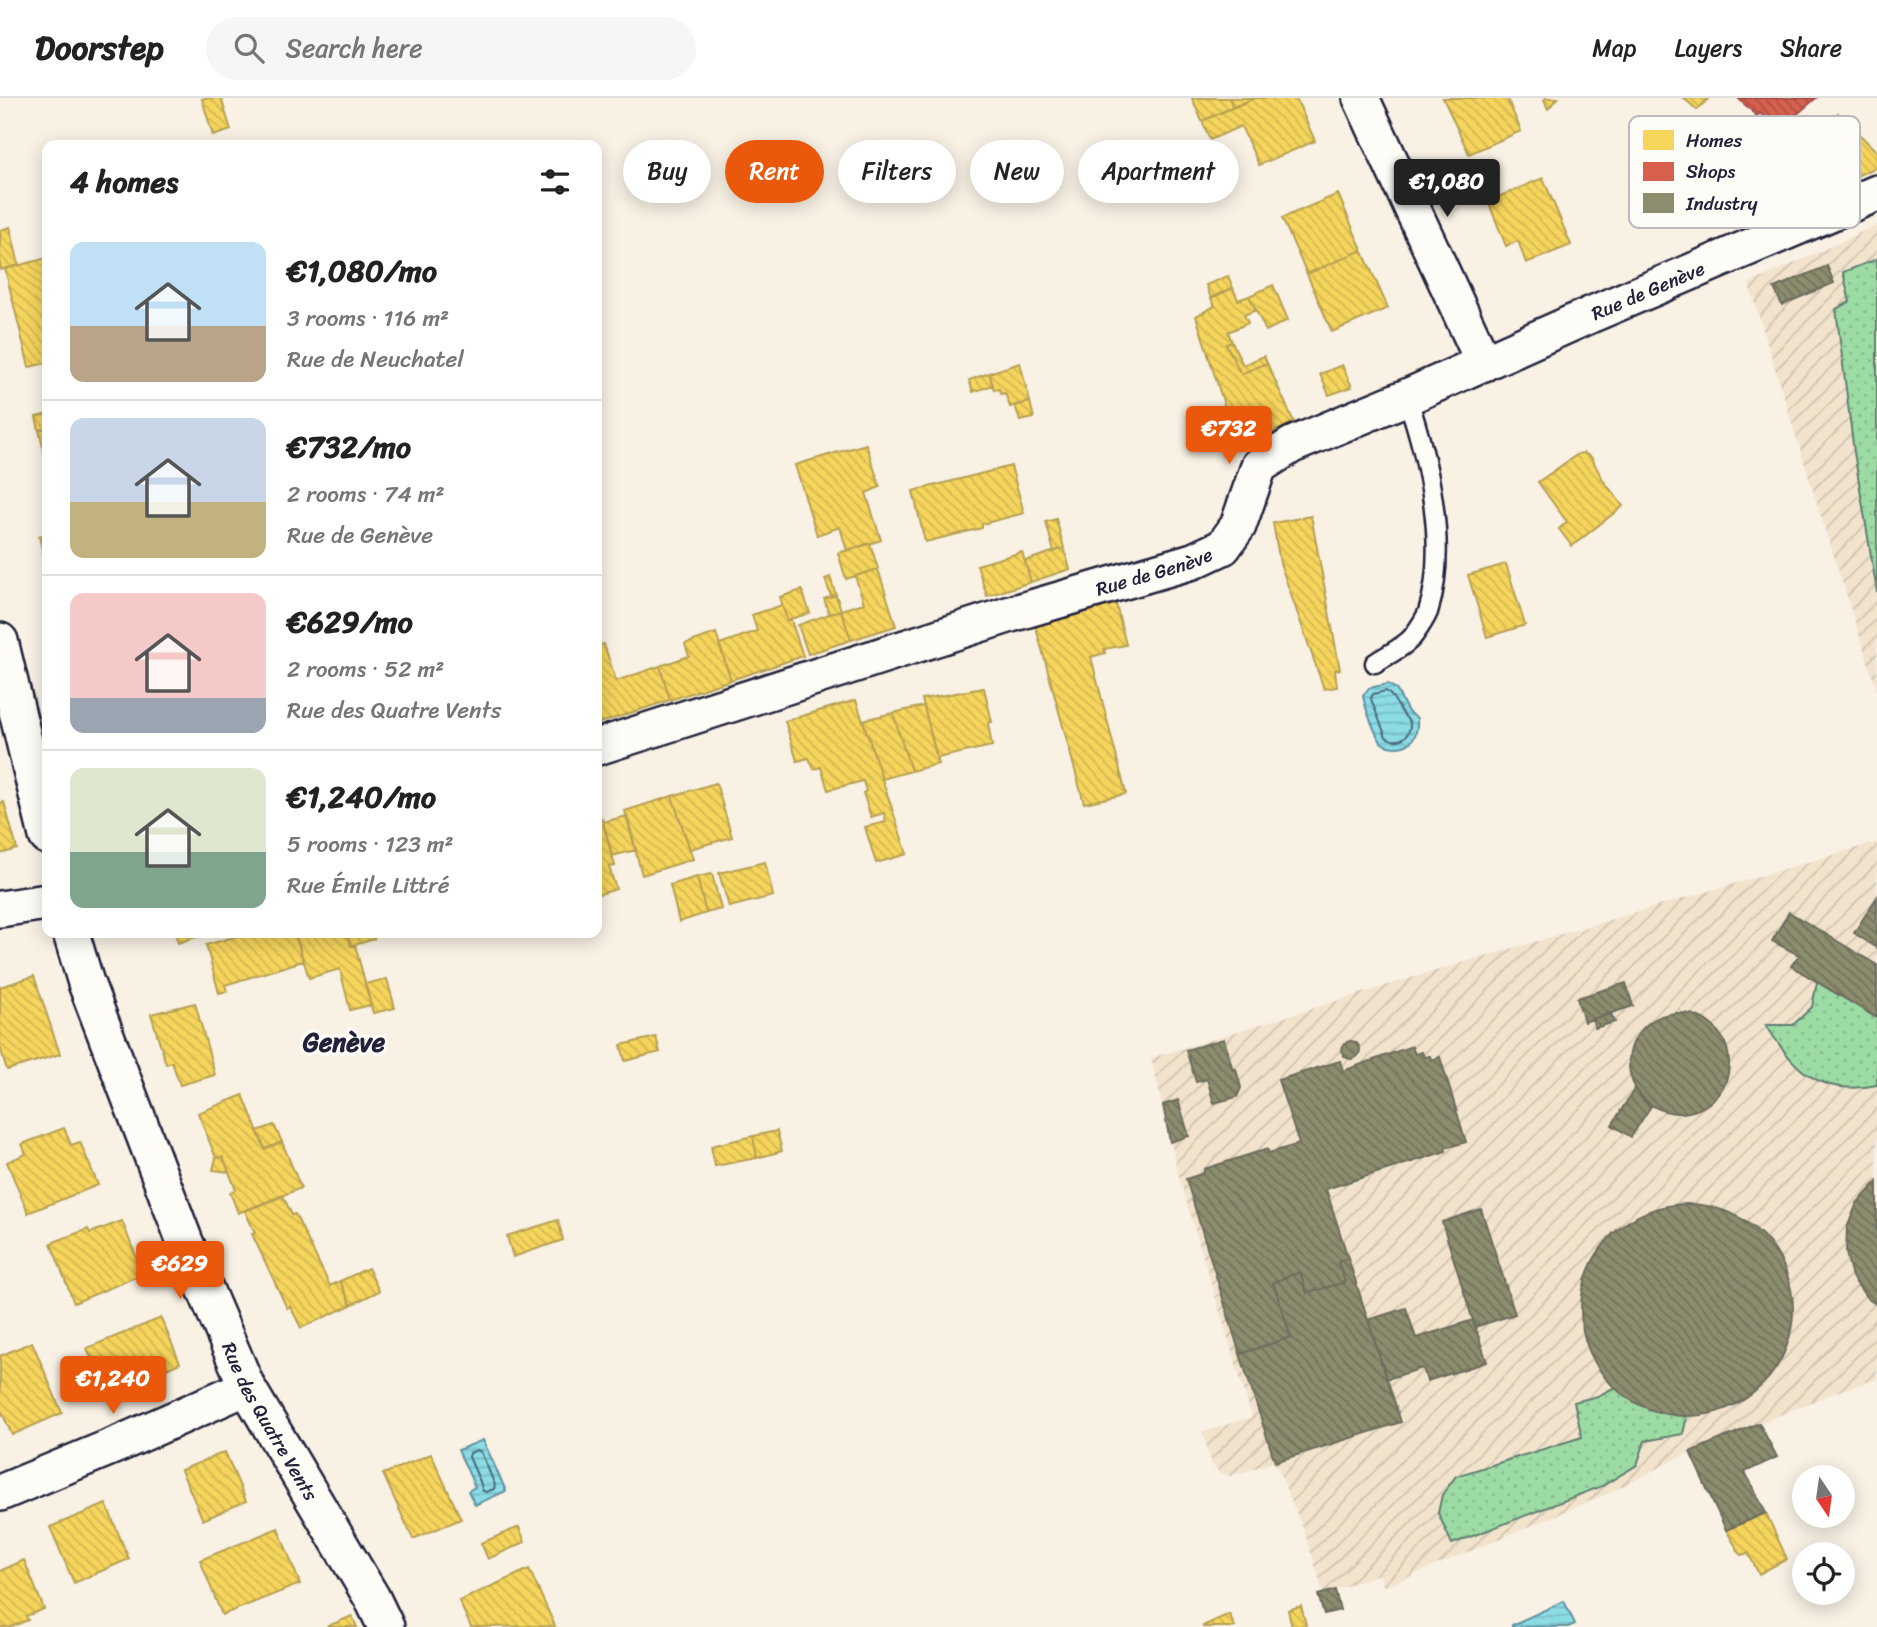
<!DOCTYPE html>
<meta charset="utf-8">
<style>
:root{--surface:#fff;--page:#f6f6f6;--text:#222;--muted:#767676;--line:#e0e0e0;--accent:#ea580c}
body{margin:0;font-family:Sriracha,sans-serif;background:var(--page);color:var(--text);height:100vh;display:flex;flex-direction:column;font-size:26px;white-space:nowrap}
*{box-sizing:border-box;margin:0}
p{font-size:23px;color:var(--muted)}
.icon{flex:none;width:38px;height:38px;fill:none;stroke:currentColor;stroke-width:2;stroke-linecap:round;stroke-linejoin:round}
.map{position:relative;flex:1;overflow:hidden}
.details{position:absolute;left:42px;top:42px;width:560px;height:798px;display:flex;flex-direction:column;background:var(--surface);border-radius:14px;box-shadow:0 4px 18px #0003}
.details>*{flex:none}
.top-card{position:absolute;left:623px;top:42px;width:665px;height:63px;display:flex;gap:14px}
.needle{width:46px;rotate:167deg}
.buttons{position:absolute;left:1792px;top:1367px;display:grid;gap:14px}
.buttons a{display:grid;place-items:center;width:63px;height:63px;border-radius:50%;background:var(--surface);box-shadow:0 4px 18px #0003;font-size:35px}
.price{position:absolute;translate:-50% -60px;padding:0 16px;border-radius:7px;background:var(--accent);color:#fff;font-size:23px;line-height:46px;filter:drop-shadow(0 2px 4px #0008)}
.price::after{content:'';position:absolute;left:50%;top:42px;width:21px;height:16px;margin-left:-10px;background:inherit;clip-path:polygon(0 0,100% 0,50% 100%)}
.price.selected{background:#222;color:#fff}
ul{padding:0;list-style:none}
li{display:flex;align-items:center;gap:21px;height:175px;padding:0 28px}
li+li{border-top:2px solid var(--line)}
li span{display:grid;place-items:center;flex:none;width:196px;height:140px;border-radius:14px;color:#555}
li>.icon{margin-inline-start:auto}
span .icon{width:84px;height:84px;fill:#fffc;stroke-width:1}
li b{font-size:30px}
h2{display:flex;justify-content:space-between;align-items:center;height:84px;padding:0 28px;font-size:30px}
.tag{padding:0 24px;border-radius:32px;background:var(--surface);box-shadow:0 4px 18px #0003;font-size:24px;line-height:63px}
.tag.selected{background:var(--accent);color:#fff}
header{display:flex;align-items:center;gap:42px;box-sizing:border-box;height:98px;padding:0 35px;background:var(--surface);border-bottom:2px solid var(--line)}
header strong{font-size:33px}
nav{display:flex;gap:38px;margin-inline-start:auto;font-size:24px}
.search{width:490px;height:63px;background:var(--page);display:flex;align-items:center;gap:18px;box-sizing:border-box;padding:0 24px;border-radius:38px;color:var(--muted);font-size:26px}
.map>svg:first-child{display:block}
.industrial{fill:url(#industrial-furrows)}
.grass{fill:url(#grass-dots);stroke:#5f7e70;stroke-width:2}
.water{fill:url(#water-rules);stroke:#6192a1;stroke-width:2}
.homes{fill:url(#homes-back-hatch);stroke:#b69f52;stroke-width:2}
.shops{fill:url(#shops-back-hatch);stroke:#a04d48;stroke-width:2}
.industry{fill:url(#industry-back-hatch);stroke:#6c6c5f;stroke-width:2}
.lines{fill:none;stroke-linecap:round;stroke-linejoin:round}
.shore{stroke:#4c6c7f;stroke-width:2}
.lane-casing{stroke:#22223b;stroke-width:23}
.street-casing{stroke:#22223b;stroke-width:40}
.lane{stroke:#fdfcf7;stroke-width:18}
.street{stroke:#fdfcf7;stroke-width:35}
.labels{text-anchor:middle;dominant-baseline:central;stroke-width:7;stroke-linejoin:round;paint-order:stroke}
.street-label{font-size:19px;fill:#22223b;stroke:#fdfcf7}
.district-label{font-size:26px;font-weight:bold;fill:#22223b;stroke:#fdfcf7}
.key{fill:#fdfcf7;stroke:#bbbbbf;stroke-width:2}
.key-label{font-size:19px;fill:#22223b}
</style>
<header>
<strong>Doorstep</strong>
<div class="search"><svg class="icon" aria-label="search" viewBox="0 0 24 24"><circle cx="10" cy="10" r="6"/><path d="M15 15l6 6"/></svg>Search here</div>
<nav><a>Map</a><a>Layers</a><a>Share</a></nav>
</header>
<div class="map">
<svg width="1877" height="1529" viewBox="0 0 1877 1529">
<defs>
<pattern id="industrial-furrows" width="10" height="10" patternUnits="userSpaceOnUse" patternTransform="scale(1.75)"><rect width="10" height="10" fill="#f2e3cd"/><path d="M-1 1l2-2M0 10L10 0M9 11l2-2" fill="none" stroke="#cfc2b1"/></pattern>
<pattern id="grass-dots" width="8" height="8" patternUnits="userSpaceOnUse" patternTransform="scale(1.75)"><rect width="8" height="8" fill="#9cdba4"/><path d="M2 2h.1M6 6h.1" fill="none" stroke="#86bc8e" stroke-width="1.8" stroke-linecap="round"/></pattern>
<pattern id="water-rules" width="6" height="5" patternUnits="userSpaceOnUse" patternTransform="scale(1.75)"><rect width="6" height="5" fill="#8bdce5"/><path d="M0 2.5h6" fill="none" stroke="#78bcc5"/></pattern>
<pattern id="homes-back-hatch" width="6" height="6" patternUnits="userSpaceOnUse" patternTransform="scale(1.75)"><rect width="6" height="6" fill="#f6d55c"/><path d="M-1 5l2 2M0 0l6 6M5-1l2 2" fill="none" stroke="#d3b751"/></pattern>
<pattern id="shops-back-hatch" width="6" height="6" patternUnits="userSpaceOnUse" patternTransform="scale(1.75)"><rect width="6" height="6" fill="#d6604d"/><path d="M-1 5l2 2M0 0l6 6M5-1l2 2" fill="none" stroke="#ad4f41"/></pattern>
<pattern id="industry-back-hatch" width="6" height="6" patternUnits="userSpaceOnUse" patternTransform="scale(1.75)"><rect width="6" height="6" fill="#8c8c6e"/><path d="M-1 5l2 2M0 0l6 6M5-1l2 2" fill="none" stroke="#72725c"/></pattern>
</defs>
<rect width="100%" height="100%" fill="#f8f1e4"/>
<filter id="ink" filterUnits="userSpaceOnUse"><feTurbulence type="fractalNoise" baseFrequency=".0143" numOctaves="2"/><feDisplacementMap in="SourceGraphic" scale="14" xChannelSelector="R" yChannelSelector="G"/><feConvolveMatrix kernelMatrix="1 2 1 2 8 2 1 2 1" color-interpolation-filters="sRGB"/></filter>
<g filter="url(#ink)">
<!-- industrial -->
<path class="industrial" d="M1877,127V592L1818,409L1749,186Z
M1877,744V1281L1836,1294L1690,1354L1607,1396L1384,1489L1379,1476L1324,1496L1304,1433L1275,1364L1230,1378L1220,1375L1211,1365L1203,1334L1252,1319L1180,1083L1151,960L1421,877Z"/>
<!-- grass -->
<path class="grass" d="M1877,161V494L1854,354L1836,211L1850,204L1843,174Z
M1817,884L1877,920V987C1819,999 1795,972 1766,927H1793L1812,909Z
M1615,1289C1638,1307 1659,1314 1687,1318L1683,1336L1645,1343L1637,1367L1602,1388L1452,1446L1438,1415L1442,1397L1456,1378L1582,1339L1574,1304L1598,1298Z"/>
<!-- water -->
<path class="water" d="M1388,586L1396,591L1408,614L1417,620C1418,633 1415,648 1398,649C1393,649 1387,649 1382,645C1375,637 1365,609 1363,598L1369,590Z
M483,1342L506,1393L475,1407L468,1393L475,1389L458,1352Z
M1564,1503L1575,1526L1568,1529H1512V1527Z"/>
<!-- homes -->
<path class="homes" d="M205,0H221L231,32L213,38L202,1Z
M1192,0H1229L1233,9L1202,23Z
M1229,0H1255L1233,9Z
M1255,0H1296L1315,43L1259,67L1241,28L1210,42L1202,23Z
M1443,0H1507L1521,33L1469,56Z
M1546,0H1558L1548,11L1544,2Z
M1684,0H1709L1697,12Z
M1838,15L1877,54V69L1833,88L1827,82L1832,79L1803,50Z
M1798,17L1817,35L1803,50L1783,31L1790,26L1788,24Z
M1543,80L1571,147L1526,165L1518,143L1506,148L1488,103Z
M1338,96L1362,152L1307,176L1282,120Z
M10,129L19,167L0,172V132Z
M1362,152L1388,210L1332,234L1307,176Z
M47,160V265L29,269L5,171Z
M1228,178L1233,190L1211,200L1206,187Z
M1273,187L1288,222L1266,233L1249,198Z
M1233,190L1238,202L1249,198L1256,212L1244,217L1248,225L1228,234L1232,244L1226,246L1241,276L1267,265L1294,324L1238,351L1196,218L1215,208L1211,200Z
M1232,244L1243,267L1264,258L1267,265L1241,276L1226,246Z
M1020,265L1030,304L1010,309L1005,295L1001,296L999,291L994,292L989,275Z
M1342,267L1352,289L1329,297L1320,276Z
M989,275L993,287L973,294L969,282Z
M1030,304L1034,320L1020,323L1015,307Z
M47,316V330L39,332L36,319Z
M47,330V367L39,332Z
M866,346L880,389L866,395L881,442L847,453L840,429L817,437L795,367Z
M1583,355L1591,359L1603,382L1623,408L1572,448L1559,431L1567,424L1538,384L1578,356Z
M1011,368L1024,415L982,426V430L925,444L913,393Z
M1311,418L1340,572H1335L1337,589L1324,591L1280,465L1273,425Z
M1056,421L1064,450L1054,454L1046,424Z
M47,436V472L39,438Z
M870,445L878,471L846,481L838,455Z
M1064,450L1070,471L1031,484L1025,463Z
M1022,454L1031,484L987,498L977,467Z
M1506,466L1525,527L1487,539L1468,477Z
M878,471L896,528L851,542L841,512L864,505L855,478Z
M830,479L836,497L831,498L825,481Z
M802,492L810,515L787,522L780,499Z
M836,497L841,512L829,516L824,501Z
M1116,506L1126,547L1104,551L1105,555L1091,559L1126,696L1084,705L1035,526Z
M782,507L787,522H791L803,558L731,582L719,546L757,533L752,517Z
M841,512L851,542L808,556L798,527Z
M716,535L731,582L670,602L660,568L689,558L685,546Z
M604,546L616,583L660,568L670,602L600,625L597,615V548Z
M984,590L992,624L988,625L992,648L937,660L922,601Z
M856,602L907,756L876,765L865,729L886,724L884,715L871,719L863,695L866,693L863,683L828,692L821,669L814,671L809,660L797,663L785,623Z
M924,608L938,666L911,673L893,615Z
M893,615L911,673L882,681L863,622Z
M716,685L732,739L690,751L672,698Z
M672,698L693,761L642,777L625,713Z
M4,704L17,751L0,756V705Z
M627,718L636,752L612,758L603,724Z
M602,721L615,768L609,769L616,791L597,797V723Z
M765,764L773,798L729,809L719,775Z
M712,776L721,811L706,815L697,779Z
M697,779L706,815L679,824L670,787Z
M175,835H209L178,845Z
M248,835H295L303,863L225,887L227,893L219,895L206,847Z
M295,835H347L351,848L355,847L371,907L350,912L340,871L309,880Z
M347,835H372L374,841L351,848Z
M34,878L60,956L7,972L0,949V889Z
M387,881L395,910L373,915L365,886Z
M195,905L215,977L180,987L172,964L166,966L151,916Z
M656,939L660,954L625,963L621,947Z
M243,997L265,1051L282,1044L301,1090L238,1115L230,1094L236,1092L229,1074L223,1059L216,1060L198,1015Z
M274,1027L282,1044L265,1051L257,1033Z
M64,1030L71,1047L80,1044L98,1087L28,1115L7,1064L26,1056L22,1046Z
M777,1033L782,1053L757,1060L753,1038Z
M753,1038L757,1060L715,1068L711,1048Z
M223,1059L229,1074L213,1072L216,1060Z
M283,1098L292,1117L295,1116L330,1188L340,1183L351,1207L301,1230L290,1208L287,1210L252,1136L255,1135L245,1113Z
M558,1122L563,1142L513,1159L507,1138Z
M122,1123L143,1176L74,1205L51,1145L88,1131L90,1135Z
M368,1170L379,1193L351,1207L340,1183Z
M161,1220L180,1265L106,1297L87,1250Z
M32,1244L62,1315L12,1337L0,1310V1258Z
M225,1354L246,1403L203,1422L181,1372Z
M431,1356L461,1421L413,1441L383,1376Z
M106,1406L129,1461L74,1485L50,1429Z
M1766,1415L1787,1461L1759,1476L1748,1455L1741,1457L1726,1432Z
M519,1429L525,1444L488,1461L481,1445Z
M278,1430L300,1486L222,1517L200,1462Z
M24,1462L44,1511L26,1518L28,1522L11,1529H0V1473Z
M529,1471L555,1528L471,1529L459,1503Z
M1301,1508L1306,1527L1292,1529L1288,1512Z
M1229,1516L1235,1529H1203V1528Z
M352,1518L357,1529H326Z"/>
<!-- shops -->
<path class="shops" d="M1738,0H1816L1788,24L1790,26L1780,35L1760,15L1757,18Z"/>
<!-- industry -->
<path class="industry" d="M1827,168L1834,185L1782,207L1774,190Z
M1877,799V850L1854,835Z
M1789,814L1877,867V920L1791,868L1799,857L1772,843Z
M1626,885L1633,908L1584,924L1577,900Z
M1629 965a50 50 0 1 1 100 0a50 50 0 1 1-100 0Z
M1611,916L1615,924L1595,930L1592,921Z
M1224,941L1233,972L1236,971L1241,990L1237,999L1214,1005L1207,981L1196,984L1186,952Z
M1342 952a9 9 0 1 1 18 0a9 9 0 1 1-18 0Z
M1412,948L1415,956L1422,954L1424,959L1430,958L1431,962L1440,959L1466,1044L1445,1050L1446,1053L1326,1091L1348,1160L1338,1164L1345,1184L1307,1195L1300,1174L1273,1184L1291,1239L1240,1256L1186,1081L1204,1075V1071L1267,1051L1269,1055L1299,1046L1278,982L1340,963L1343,973Z
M1635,990L1643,1001L1651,1008L1631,1039L1612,1027Z
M1178,1002L1189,1038L1170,1044L1163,1007Z
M1877,1084V1207L1867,1200L1852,1179L1846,1155L1847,1130L1857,1105Z
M1581 1212a106 106 0 1 1 212 0a106 106 0 1 1-212 0Z
M1481,1111L1515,1216L1475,1229L1442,1124Z
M1348,1160L1401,1324L1275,1364L1240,1256L1291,1239L1273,1184L1300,1174L1307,1195L1345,1184L1338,1164Z
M1406,1210L1416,1240L1473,1222L1487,1264L1427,1283L1423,1270L1387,1281L1368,1222Z
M1759,1325L1777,1359L1745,1374L1766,1415L1726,1432L1690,1354Z
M1335,1492L1340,1512L1324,1516L1318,1497Z"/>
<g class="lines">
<!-- shore -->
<path class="shore" d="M1386,593C1397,600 1398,614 1410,624C1411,639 1399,647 1386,639L1372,604L1371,600L1373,596Z
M477,1352L481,1354L495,1387L494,1391L486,1394L482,1392L481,1386L469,1359L470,1355Z"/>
<defs>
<path id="lane" d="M1375,565C1387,557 1406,548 1414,537C1419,530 1425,521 1428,514C1449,449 1428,361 1407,299"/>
<g id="street">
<path d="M1361,0L1484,265"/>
<path d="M0,543L47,738"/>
<path id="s1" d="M597,649L1011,516L1193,463L1223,449L1238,428L1259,368L1292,347L1407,299L1590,217L1877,95"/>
<path d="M0,811L47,804"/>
<path id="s2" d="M71,835L86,885L185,1144L247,1289L372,1500L386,1529"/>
<path d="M0,1395L123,1344L247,1289"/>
</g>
</defs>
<!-- lane casing -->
<use href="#lane" class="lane-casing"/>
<!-- street casing -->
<use href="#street" class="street-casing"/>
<!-- lane -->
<use href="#lane" class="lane"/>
<!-- street -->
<use href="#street" class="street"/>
</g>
</g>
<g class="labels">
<!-- street labels -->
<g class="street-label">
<text stroke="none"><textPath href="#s1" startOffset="1174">Rue de Genève</textPath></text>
<text stroke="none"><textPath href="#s1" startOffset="584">Rue de Genève</textPath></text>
<text stroke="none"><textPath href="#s2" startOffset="528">Rue des Quatre Vents</textPath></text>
</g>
<!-- district labels -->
<g class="district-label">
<text x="344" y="944">Genève</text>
</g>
</g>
<!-- legend -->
<rect x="1629" y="18" width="231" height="112" rx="10" class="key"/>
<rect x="1643" y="32" width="31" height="20" fill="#f6d55c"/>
<rect x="1643" y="64" width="31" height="19" fill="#d6604d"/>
<rect x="1643" y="95" width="31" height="20" fill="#8c8c6e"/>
<g class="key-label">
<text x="1686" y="49">Homes</text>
<text x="1686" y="80">Shops</text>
<text x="1686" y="112">Industry</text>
</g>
</svg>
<div class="buttons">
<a><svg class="needle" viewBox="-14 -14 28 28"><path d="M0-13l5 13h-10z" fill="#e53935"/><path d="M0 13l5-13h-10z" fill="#767676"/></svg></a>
<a><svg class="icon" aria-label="locate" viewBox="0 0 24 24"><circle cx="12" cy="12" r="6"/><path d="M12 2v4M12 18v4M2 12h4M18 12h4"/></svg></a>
</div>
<b class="price selected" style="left:1447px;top:121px">€1,080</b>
<b class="price" style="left:1229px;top:368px">€732</b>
<b class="price" style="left:180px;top:1203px">€629</b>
<b class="price" style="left:113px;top:1318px">€1,240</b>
<div class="top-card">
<a class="tag">Buy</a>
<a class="tag selected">Rent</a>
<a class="tag">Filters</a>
<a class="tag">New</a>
<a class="tag">Apartment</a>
</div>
<section class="details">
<h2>4 homes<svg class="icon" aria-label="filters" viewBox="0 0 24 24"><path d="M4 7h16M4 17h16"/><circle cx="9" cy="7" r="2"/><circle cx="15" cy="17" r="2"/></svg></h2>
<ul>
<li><span style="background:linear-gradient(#bfe0f5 60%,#b9a48a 0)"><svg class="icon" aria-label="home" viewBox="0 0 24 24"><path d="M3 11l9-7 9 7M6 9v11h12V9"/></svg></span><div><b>€1,080/mo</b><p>3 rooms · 116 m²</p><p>Rue de Neuchatel</p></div></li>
<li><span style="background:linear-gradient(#c9d6e8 60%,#c2b280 0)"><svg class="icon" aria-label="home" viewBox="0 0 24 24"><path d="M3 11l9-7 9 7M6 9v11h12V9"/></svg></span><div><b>€732/mo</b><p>2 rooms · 74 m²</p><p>Rue de Genève</p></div></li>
<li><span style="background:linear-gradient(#f6c9c9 75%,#9aa5b1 0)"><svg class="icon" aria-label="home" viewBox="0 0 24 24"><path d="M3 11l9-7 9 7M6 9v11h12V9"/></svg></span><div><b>€629/mo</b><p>2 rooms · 52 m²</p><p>Rue des Quatre Vents</p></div></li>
<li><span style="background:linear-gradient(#dfe7d0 60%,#7fa58c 0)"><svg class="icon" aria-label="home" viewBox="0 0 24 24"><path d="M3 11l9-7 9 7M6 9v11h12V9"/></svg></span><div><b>€1,240/mo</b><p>5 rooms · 123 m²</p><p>Rue Émile Littré</p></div></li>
</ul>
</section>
</div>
